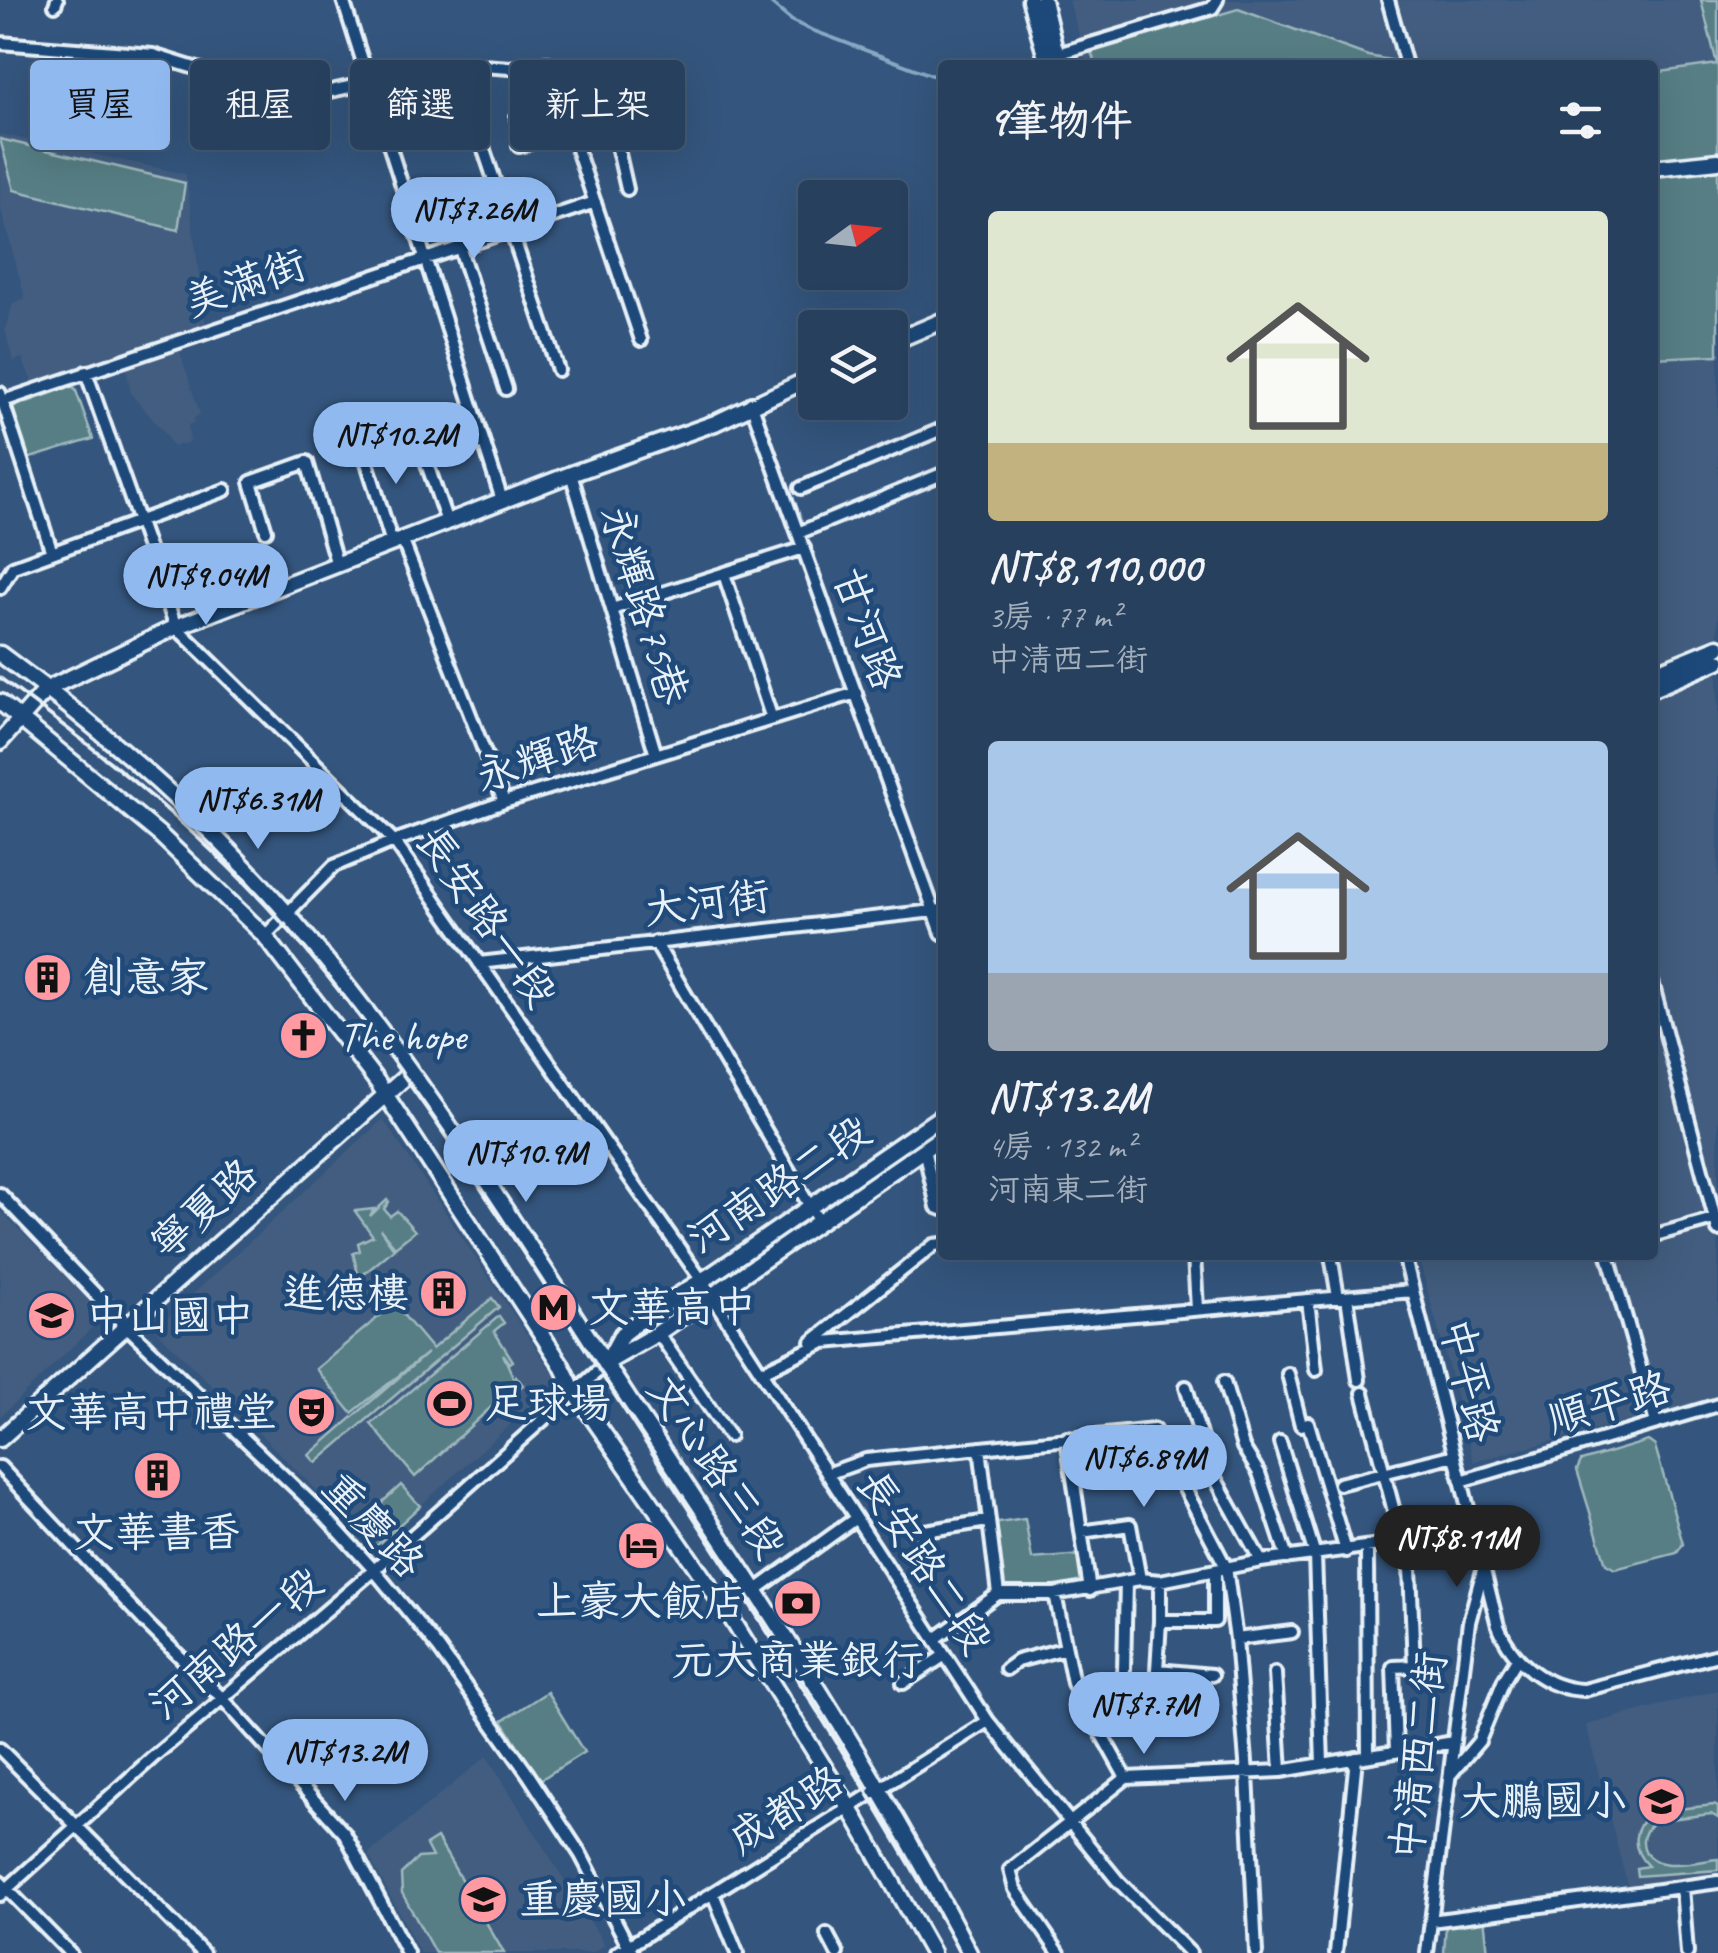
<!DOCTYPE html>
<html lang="zh-TW">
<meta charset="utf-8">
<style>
:root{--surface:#27405e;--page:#2f4764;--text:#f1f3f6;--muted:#a4afbc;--line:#435973;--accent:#90b9f0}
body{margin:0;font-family:Caveat,"LXGW WenKai TC",sans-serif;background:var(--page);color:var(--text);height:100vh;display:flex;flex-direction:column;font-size:38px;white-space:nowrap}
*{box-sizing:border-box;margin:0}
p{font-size:32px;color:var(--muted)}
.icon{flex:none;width:55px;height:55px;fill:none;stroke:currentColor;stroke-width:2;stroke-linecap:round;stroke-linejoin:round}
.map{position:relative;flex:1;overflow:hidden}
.panel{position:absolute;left:938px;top:60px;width:720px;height:1200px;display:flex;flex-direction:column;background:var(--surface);border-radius:10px;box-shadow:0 10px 40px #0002,0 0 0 2px var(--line)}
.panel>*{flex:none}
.hud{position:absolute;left:30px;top:60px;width:758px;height:90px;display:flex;gap:20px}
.needle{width:65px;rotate:75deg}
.buttons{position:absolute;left:798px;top:180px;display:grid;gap:20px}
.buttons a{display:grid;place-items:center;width:110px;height:110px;border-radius:10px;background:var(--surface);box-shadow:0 10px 40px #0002,0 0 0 2px var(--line);font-size:50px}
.price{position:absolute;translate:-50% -85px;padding:0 22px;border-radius:35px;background:var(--accent);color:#111;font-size:32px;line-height:65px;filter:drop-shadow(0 2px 5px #0008)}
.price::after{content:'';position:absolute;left:50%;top:60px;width:30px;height:22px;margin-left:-15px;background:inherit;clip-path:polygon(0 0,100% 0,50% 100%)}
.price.current{background:#222;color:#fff}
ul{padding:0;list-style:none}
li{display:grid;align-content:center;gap:20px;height:530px;padding:0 50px}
li span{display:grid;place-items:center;height:310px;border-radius:10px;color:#555}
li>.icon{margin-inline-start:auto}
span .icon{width:180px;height:180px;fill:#fffc;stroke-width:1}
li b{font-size:42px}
h2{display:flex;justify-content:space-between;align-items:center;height:120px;padding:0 50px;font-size:42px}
.tag{padding:0 35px;border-radius:10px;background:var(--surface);box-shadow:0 10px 40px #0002,0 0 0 2px var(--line);font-size:35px;line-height:90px}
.tag.current{background:var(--accent);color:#111}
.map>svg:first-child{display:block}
.built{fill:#425d7f}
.green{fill:#567e84;stroke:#9fb8be;stroke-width:2.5}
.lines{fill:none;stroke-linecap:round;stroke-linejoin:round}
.stream{stroke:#87a9c5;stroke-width:4}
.street-casing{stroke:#e8f1f8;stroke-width:18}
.secondary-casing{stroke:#e8f1f8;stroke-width:21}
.street{stroke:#1f4a7a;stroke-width:10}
.secondary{stroke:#1f4a7a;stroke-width:14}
.rail{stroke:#e8f1f8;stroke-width:4}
.labels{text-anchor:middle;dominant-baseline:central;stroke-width:9;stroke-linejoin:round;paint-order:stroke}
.street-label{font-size:42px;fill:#e8f1f8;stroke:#1f4a7a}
.poi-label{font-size:42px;fill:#e8f1f8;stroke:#1f4a7a;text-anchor:start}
</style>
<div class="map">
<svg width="1718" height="1953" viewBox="0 0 1718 1953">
<rect width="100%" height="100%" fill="#34557d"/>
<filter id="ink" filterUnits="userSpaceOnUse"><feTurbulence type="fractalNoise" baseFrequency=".01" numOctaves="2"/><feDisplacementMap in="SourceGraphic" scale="20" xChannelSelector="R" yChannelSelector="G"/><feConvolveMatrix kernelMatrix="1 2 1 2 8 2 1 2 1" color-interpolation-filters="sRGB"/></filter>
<g filter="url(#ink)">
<!-- built -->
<path class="built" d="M1069,0H1718V1397L1474,1462L1418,1255H1652V65H1087Z
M0,134L186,174L206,327L34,387L22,358L13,361L5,330L13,303L25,298L0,206Z
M179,349L200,414L194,418L195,422L188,425L190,442L173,447L163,431L131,394L126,368Z
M383,1119L558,1381L374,1548L155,1329Z
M0,1210L101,1313L102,1318L0,1417Z
M1718,1690V1876L1628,1888L1586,1725Z
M487,1756L605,1945L593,1953H420L368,1854Z"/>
<!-- green -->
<path class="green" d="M1701,0H1718V355L1653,358V73L1717,64Z
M1238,9L1368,56L1417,65H1096L1091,52Z
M0,139L185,183L178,230L14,190Z
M65,388H75L93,439L24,460L7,417L11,408Z
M387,1200L389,1202L384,1209L390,1216L397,1211L415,1231L395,1247L380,1229L394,1249L359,1278L353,1253L360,1251L358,1243L373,1236L355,1211L374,1209L370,1216Z
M492,1298L499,1307L316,1463L309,1455L427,1353L352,1413L316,1369L394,1304L432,1349Z
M499,1316L504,1323L494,1331L513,1361L510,1363L503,1354L514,1379L512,1387L516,1376L523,1385L509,1396L512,1388L415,1477L371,1424Z
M1648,1441L1655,1446L1683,1544L1677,1553L1615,1569L1606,1564L1577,1470L1581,1461Z
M401,1485L420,1506L374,1548L355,1527Z
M1025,1519L1032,1559L1082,1555L1086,1587L1001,1591L992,1524Z
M547,1692L584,1752L540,1780L502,1721Z
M1714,1805L1718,1807V1818L1711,1814L1654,1821C1648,1827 1642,1834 1643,1843C1646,1876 1698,1861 1718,1859V1870L1637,1876L1636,1868L1648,1866C1630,1848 1632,1829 1651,1812Z
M437,1838L504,1953H435L402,1893L401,1874L418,1858L432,1857L426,1845Z
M1484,1916L1488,1953H1444L1446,1925Z"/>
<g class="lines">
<!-- stream -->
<path class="stream" d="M767,0L792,21L809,29L942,79"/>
<defs>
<path id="street" d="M343,0L502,500
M1388,0L1406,65
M55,5L57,0
M0,43L153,55L294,99L455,64L510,68L548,63L601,75L627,189
M1054,55L1212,8L1217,0
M548,63L641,340
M472,67L484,150L558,370
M601,75L630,81
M517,117L561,101
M519,146L570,131
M459,246L506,389
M86,372L176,627L394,841L702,1281L988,1721L1117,1880L1190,1953
M0,393L52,553
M0,402L595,202
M751,403L942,933
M413,423L447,522
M361,443L392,543
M571,474L656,755
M801,488L942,429
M266,531L251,482L307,462L337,565
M798,533L942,474
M402,539L504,802
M13,567L225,490
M724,574L772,719
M0,588L13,567
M612,609L804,548
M265,936L334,866L394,841L504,802L856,693
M655,942L819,1222
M479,963L942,910
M1652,982L1718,1230
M924,1149L937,1207L942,1209
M0,1194L126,1326L323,1514L374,1570L439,1649L528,1774L581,1855L632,1953
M1652,1236L1717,1218
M1194,1255L1197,1309
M1331,1255L1338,1297
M1404,1255L1498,1626C1512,1661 1545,1689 1584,1690L1718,1655
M1608,1255L1656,1423
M1347,1297L1359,1380
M1308,1300L1316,1370
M658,1333L729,1436
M812,1342L934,1245L942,1244
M761,1372L824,1342L1413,1291
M1288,1374L1301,1425L1308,1423L1346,1551
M1224,1382L1243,1447L1259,1473L1287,1558
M1186,1387L1210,1469L1261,1561
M1363,1393L1402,1542
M1067,1438L1090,1590
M1280,1442L1315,1555L1322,1764
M980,1448L998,1594
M0,1467L147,1624L222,1698L345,1834L407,1953
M827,1474L866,1460L1154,1430L1226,1567L1236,1639L1247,1774L1256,1953
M1461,1481L1718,1405
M1339,1484L1455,1455
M1081,1532L1130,1525L1140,1579
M912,1533L988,1521
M1367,1548L1368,1756
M1160,1581V1621H1215V1570
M756,1590L856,1518
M1055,1594L1073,1683L1126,1778
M1160,1621L1157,1670L1212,1675
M935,1639L998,1594H1055L1140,1579L1160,1581L1261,1561L1402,1542L1477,1543
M1236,1639L1292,1632
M1006,1669L1017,1661L1066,1648
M1124,1670L1126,1582
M1275,1673L1281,1771
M903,1683L945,1655
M0,1749L203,1953
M1396,1751L1393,1667L1414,1666L1409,1543
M1450,1775L1479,1741L1504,1680L1517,1659
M0,1882L70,1953
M1682,1887L1687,1953
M713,1894L737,1953
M0,1895L152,1758L374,1570L606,1364
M1431,1921L1718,1882
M827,1934L837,1953
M617,1953L988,1721
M1059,1953L1015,1889L1010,1870L1126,1778L1281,1771L1454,1742
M1336,1953L1356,1758
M1427,1953L1469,1622L1483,1570"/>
<path id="secondary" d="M1030,0L1048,65
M1043,0L1054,46L1064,65
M1652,168L1718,161
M890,343L942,321
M0,654C103,729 202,816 286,912C416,1062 521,1235 630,1401C750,1581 871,1760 969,1953
M1652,674L1718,647
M1652,689L1718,661
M0,702L159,834L265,936L378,1083L561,1364L574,1391L728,1613L857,1820L932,1953
M0,742L47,689L176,627L571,474L715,423L815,376
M606,1363L658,1333L942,1137
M606,1364L622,1334L647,1315L714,1273L942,1116
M0,1439L411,1072"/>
</defs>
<!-- street casing -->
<use href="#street" class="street-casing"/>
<!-- secondary casing -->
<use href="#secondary" class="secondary-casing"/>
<!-- street -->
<use href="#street" class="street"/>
<!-- secondary -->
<use href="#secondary" class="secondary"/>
<!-- rail -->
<path class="rail" d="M0,678C100,751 204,834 286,927C423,1083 530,1264 642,1437C752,1607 863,1776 960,1953"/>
</g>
</g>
<!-- icons -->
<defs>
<symbol id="building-disc" viewBox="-11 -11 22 22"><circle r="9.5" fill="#ff9aa2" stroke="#1f4a7a"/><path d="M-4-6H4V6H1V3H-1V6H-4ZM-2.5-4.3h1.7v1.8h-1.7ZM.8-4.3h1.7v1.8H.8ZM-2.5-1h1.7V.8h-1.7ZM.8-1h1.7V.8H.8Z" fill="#111"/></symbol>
<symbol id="church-disc" viewBox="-11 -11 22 22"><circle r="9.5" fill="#ff9aa2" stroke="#1f4a7a"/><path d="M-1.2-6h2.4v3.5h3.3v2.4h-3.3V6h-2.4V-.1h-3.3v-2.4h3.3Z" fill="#111"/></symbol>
<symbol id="metro-disc" viewBox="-11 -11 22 22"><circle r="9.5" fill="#ff9aa2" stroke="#1f4a7a"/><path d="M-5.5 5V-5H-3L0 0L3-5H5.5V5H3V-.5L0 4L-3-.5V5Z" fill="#111"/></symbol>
<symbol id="school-disc" viewBox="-11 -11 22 22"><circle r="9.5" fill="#ff9aa2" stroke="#1f4a7a"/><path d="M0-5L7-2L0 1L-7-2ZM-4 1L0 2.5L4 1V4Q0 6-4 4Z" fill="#111"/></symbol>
<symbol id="stadium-disc" viewBox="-11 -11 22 22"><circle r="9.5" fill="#ff9aa2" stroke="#1f4a7a"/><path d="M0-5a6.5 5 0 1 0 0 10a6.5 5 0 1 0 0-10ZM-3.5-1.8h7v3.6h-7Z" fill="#111"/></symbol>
<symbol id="theatre-disc" viewBox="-11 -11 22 22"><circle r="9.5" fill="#ff9aa2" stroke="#1f4a7a"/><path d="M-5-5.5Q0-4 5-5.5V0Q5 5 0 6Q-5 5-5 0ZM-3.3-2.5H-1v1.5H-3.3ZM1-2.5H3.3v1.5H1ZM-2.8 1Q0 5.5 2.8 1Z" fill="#111"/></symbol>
<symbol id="hotel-disc" viewBox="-11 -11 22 22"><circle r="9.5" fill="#ff9aa2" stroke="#1f4a7a"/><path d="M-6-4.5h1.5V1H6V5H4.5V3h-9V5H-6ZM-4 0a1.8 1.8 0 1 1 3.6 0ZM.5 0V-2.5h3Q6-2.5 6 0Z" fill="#111"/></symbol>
<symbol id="bank-disc" viewBox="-11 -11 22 22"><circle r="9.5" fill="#ff9aa2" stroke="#1f4a7a"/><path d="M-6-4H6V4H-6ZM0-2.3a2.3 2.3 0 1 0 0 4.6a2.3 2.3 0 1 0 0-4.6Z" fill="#111"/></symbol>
</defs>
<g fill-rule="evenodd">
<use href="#building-disc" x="20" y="950" width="55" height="55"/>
<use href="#church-disc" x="276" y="1008" width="55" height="55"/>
<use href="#building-disc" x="416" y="1266" width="55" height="55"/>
<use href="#metro-disc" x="526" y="1280" width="55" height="55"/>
<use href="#school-disc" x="24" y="1288" width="55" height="55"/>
<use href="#stadium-disc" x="422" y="1376" width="55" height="55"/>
<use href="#theatre-disc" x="284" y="1384" width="55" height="55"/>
<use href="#building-disc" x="130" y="1448" width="55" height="55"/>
<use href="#hotel-disc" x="614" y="1518" width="55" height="55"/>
<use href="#bank-disc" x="770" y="1576" width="55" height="55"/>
<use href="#school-disc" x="1634" y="1774" width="55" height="55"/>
<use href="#school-disc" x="456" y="1872" width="55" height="55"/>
</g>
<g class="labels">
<!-- street labels -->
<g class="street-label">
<text transform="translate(245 283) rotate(-19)">美滿街</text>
<text transform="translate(644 605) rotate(73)">永輝路75巷</text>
<text transform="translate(867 629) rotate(70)">甘河路</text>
<text transform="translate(537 759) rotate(-18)">永輝路</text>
<text transform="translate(707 903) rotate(-7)">大河街</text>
<text transform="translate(486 917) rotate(55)">長安路一段</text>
<text transform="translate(779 1185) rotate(-34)">河南路二段</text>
<text transform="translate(204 1209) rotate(-42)">寧夏路</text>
<text transform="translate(1469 1380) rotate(76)">中平路</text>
<text transform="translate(1609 1403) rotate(-16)">順平路</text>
<text transform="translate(716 1467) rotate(56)">文心路三段</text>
<text transform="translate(373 1525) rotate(47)">重慶路</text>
<text transform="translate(924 1562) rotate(57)">長安路二段</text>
<text transform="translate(236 1644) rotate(-40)">河南路一段</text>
<text transform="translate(1419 1756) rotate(-83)">中清西二街</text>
<text transform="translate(786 1810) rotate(-32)">成都路</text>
</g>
<!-- poi labels -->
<g class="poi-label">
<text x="83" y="977">創意家</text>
<text x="339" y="1036">The hope</text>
<text x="409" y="1293" text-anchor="end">進德樓</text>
<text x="588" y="1307">文華高中</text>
<text x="86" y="1316">中山國中</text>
<text x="485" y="1403">足球場</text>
<text x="277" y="1412" text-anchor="end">文華高中禮堂</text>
<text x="157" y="1532" text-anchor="middle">文華書香</text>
<text x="641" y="1601" text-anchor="middle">上豪大飯店</text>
<text x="798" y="1660" text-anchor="middle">元大商業銀行</text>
<text x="1627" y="1801" text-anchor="end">大鵬國小</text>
<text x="519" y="1899">重慶國小</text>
</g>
</g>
</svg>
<div class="buttons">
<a><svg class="needle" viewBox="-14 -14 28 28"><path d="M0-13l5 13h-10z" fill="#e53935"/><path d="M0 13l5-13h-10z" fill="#a4afbc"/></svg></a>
<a><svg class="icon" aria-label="layers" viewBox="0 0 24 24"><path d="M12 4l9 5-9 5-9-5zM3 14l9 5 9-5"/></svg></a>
</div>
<b class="price" style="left:474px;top:262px">NT$7.26M</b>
<b class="price" style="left:396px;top:487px">NT$10.2M</b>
<b class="price" style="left:206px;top:628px">NT$9.04M</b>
<b class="price" style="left:258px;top:852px">NT$6.31M</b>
<b class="price" style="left:526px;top:1205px">NT$10.9M</b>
<b class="price" style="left:1144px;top:1510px">NT$6.89M</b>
<b class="price current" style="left:1457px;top:1590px">NT$8.11M</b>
<b class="price" style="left:1144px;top:1757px">NT$7.7M</b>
<b class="price" style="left:345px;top:1804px">NT$13.2M</b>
<div class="hud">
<a class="tag current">買屋</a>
<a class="tag">租屋</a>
<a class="tag">篩選</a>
<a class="tag">新上架</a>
</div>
<section class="panel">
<h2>9筆物件<svg class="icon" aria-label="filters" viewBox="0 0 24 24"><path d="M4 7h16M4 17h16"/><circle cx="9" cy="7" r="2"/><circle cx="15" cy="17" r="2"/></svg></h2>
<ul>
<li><span style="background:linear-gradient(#dfe7d0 75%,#c2b280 0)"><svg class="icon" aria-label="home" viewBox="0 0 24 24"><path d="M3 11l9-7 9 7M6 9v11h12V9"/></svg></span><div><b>NT$8,110,000</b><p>3房 · 77 m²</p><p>中清西二街</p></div></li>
<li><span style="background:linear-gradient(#a9c7e8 75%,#9aa5b1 0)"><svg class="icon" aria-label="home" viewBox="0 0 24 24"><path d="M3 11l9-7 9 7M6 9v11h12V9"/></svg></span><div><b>NT$13.2M</b><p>4房 · 132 m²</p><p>河南東二街</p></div></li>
</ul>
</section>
</div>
